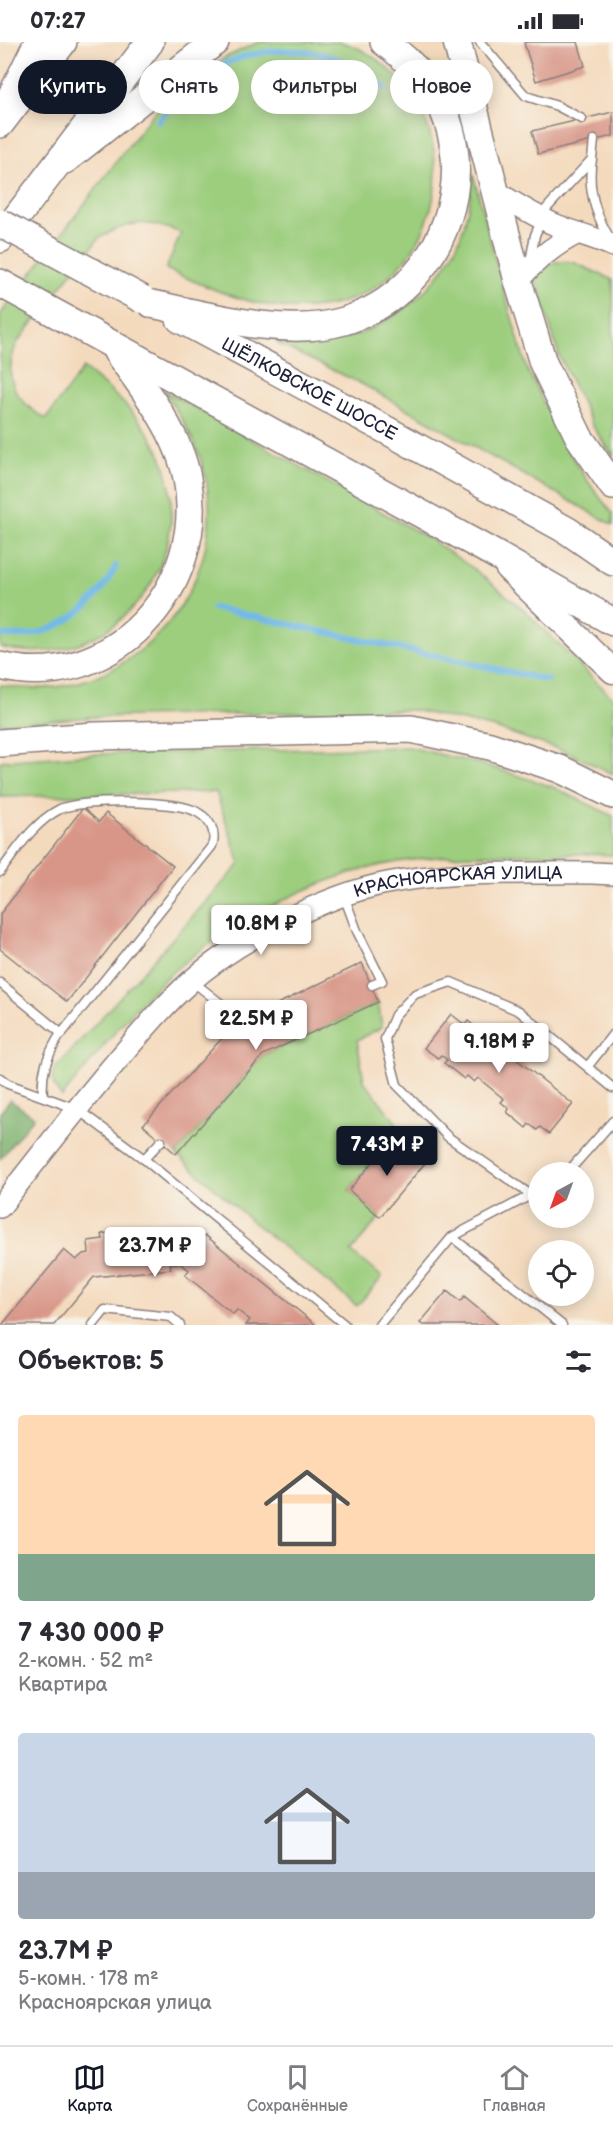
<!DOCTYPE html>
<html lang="ru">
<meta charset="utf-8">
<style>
:root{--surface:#fff;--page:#f7f7f7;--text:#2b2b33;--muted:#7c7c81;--line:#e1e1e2;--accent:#111827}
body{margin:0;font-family:"Balsamiq Sans",sans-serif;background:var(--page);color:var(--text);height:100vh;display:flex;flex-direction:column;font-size:22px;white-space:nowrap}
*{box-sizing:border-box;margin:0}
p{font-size:20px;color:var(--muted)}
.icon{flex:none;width:33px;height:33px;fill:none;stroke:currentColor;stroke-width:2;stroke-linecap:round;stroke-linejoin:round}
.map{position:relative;height:1283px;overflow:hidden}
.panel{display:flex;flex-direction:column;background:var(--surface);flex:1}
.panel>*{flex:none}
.banner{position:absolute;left:18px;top:18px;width:578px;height:54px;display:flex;gap:12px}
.needle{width:39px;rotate:221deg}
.controls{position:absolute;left:528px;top:1120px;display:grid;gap:12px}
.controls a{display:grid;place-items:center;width:66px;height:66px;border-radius:50%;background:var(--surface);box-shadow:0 3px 15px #0003;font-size:30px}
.price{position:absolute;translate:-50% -51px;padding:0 14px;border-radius:6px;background:#fff;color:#222;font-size:20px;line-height:39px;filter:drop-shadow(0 2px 3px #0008)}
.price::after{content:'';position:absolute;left:50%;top:36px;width:18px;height:14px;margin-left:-9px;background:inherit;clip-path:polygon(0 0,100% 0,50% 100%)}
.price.current{background:var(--accent);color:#fff}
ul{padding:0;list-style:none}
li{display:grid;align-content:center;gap:12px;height:318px;padding:0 18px}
li span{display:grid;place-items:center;height:186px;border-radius:6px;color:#555}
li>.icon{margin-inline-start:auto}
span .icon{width:108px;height:108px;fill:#fffc;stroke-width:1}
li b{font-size:26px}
h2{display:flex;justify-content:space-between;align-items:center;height:72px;padding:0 18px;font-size:26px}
.tag{padding:0 21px;border-radius:27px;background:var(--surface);box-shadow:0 3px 15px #0003;font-size:21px;line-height:54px}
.tag.current{background:var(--accent);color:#fff}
.status{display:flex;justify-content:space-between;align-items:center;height:42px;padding:0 30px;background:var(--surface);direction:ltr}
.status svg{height:16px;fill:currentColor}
.tab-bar{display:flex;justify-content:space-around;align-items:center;height:84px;border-top:2px solid var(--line);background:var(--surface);font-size:16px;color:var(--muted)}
.tab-bar a{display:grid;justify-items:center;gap:3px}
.tab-bar .current{color:var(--accent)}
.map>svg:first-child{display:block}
.green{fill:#9cce7e;stroke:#5f785c;stroke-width:1.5}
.forest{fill:#7db16d;stroke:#506a54;stroke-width:1.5}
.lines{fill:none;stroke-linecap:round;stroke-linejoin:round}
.stream{stroke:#72b9e9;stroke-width:6}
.building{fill:#d89688}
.service-casing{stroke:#8b7e7c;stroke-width:11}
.tertiary-casing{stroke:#8b7e7c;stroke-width:24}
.secondary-casing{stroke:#8b7e7c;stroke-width:27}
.primary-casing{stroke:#8b7e7c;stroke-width:30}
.trunk-casing{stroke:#8b7e7c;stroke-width:30}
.service{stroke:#fff;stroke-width:8}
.tertiary{stroke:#fff;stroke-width:21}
.secondary{stroke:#fff;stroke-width:24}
.primary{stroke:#fff;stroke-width:27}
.trunk{stroke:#fff;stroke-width:27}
.primary-bridge-casing{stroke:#8b7e7c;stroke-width:30;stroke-linecap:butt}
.primary-bridge{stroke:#fff;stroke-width:27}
.labels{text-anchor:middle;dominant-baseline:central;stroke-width:5;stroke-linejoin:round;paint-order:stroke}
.street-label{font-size:18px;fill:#22223b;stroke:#f7f3e8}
</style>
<div class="status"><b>07:27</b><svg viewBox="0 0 49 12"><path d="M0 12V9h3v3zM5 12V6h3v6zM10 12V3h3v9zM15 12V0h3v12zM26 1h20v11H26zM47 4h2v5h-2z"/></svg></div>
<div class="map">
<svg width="613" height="1283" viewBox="0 0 613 1283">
<rect width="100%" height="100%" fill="#f7f3e8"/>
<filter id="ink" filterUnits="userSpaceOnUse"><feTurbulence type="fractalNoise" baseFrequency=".0167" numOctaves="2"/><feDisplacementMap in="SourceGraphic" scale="12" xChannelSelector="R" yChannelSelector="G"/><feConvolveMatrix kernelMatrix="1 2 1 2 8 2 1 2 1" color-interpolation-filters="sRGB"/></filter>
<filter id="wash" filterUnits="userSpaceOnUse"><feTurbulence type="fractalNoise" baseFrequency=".008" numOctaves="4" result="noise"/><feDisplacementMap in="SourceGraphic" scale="24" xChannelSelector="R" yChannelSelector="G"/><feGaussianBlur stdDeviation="1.35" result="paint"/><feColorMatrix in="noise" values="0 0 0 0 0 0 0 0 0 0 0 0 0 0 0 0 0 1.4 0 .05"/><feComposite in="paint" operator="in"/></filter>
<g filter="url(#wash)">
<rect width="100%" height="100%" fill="#f4dabd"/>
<!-- green -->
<path class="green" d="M259,0C279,0 299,0 318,0C325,0 334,0 341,0C362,5 384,21 398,36C476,120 426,259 310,266C259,269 211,247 166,227L181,191C148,177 131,178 99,196L17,301C2,336 14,358 46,377L83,326C114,350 149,381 163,419C200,523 110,633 0,605V273L152,73L189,40L226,15Z
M473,132L502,243L527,327L564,403L594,448L613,472V483L362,342L276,301C288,302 300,303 312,302C374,298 430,258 457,203C467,181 470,156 473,132Z
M555,220H573L613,238V414L594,386L559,314L535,234L546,224Z
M163,348L425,494L474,527L523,567L613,656V732L567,710L495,686L413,668L94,675L0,682V643C111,666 215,571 209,460C207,417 187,383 163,348Z
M409,705L485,723L553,745L613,774V813C585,811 555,812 527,812C478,812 430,813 382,823C311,838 237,878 181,923C136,959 99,1011 62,1055C54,1046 51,1040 54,1028L240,822L216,750L0,755V719L96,712Z
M378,960L382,985L357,998L364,1039L401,1087L430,1112L425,1121L394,1095L349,1148L380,1175L351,1210L382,1235L357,1264L254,1181L176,1112L263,1013Z"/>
<!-- forest -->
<path class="forest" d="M10,1058L34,1075L0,1117V1071Z"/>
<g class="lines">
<!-- stream -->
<path class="stream" d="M158,79C174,61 191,40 212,28C255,4 311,1 355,25C365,30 375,39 385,46
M213,566L547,638
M0,593C51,600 95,567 116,524"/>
</g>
<g id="blocks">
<!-- building -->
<path class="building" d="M527,0H578L585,24L536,39L524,1Z
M613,70V94L538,112L532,89Z
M83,766L99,780L106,771L173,824L67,960L0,907V872Z
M362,921L378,960L263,1013L176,1112L143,1083L234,983Z
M451,972L465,983L468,979L573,1062L549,1092L540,1085L537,1088L529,1082L526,1086L507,1070L509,1067L501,1060L504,1057L478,1036L474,1040L467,1034L464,1037L444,1021L447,1018L441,1013L438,1016L424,1006Z
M394,1095L425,1121L380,1175L349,1148Z
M165,1185L166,1190L180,1189L178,1200L187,1201L194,1206L205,1193L316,1283H246L250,1278L237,1268L233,1272L185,1233L189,1228L181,1222L177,1221L170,1222L171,1227L94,1235L54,1283H2L64,1208L76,1218L83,1212L89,1211L88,1199L103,1197L102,1192Z
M447,1249L460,1260L464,1255L498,1283H423L420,1281Z"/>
</g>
</g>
<g filter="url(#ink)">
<use href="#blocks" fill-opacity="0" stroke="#8b7e7c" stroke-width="1.5"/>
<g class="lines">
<defs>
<path id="service" d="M480,0L526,54L557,64L582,77
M592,117C587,146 595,173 611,198
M530,220L535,193L547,166L592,117L594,98
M0,830C17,808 34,780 60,767C82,757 177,758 197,770C210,777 217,790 212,804L58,996C47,1015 41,1031 43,1054
M344,854L357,889L382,939L372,943
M192,939L243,979
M0,941L62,992
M588,1024L613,992
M0,1036L8,1042L77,1067L144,1117L345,1283
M144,1117L161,1099
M567,1131L613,1079
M538,1150L531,1153L448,1095L397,1043L385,997L395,973L415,952L451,940L519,969L613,1046
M452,1195L531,1153
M93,1283L105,1268L171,1275L180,1283
M379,1283L452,1195L562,1283"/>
<g id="tertiary">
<path d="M495,149C514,161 534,174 556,183C575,191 594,195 613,204"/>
<path d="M518,239C535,218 554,203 578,191"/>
<path id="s1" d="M0,1165C38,1116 76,1067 116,1020C140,992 163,964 190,940C237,898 326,853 387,841C433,832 480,831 527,831C555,831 585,830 613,832"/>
</g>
<path id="secondary" d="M508,527L613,629"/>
<g id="primary">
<path d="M457,0L518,239L543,321L579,395L613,444"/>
<path d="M8,61L38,0"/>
<path d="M65,118L215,0"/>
<path d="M0,241L489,509L613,580"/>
<path d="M152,262C209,274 288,296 344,279C445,249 491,121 424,36C412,22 399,11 384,0"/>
<path id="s2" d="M180,277L390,390L568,489L613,520"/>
<path d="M0,624C111,652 209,545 187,436C178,390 144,347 117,310"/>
<path d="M0,701L95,694L411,687L490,704L560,727L613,753"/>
</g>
<path id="trunk" d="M0,82L63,0
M0,197L150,0"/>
</defs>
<!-- service casing -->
<use href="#service" class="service-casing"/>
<!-- tertiary casing -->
<use href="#tertiary" class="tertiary-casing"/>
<!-- secondary casing -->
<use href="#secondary" class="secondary-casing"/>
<!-- primary casing -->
<use href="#primary" class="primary-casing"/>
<!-- trunk casing -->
<use href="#trunk" class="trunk-casing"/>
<!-- service -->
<use href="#service" class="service"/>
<!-- tertiary -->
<use href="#tertiary" class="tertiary"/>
<!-- secondary -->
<use href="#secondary" class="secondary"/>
<!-- primary -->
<use href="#primary" class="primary"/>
<!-- trunk -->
<use href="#trunk" class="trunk"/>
<defs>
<path id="primary-bridge" d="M0,181L142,257"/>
</defs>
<!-- primary-bridge casing -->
<use href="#primary-bridge" class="primary-bridge-casing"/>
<!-- primary-bridge -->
<use href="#primary-bridge" class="primary-bridge"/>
</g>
</g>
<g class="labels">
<!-- street labels -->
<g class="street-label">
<text stroke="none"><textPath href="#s2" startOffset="147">ЩЁЛКОВСКОЕ ШОССЕ</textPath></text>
<text stroke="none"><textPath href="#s1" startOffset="588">КРАСНОЯРСКАЯ УЛИЦА</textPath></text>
</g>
</g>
</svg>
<div class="controls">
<a><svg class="needle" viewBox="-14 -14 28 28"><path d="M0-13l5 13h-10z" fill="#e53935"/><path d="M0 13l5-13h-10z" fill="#7c7c81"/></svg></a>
<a><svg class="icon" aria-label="locate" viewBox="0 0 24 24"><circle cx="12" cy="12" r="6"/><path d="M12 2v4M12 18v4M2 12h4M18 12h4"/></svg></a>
</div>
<b class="price" style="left:261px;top:914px">10.8M ₽</b>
<b class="price" style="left:256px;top:1009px">22.5M ₽</b>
<b class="price" style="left:499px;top:1032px">9.18M ₽</b>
<b class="price current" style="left:387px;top:1135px">7.43M ₽</b>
<b class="price" style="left:155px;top:1236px">23.7M ₽</b>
<div class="banner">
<a class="tag current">Купить</a>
<a class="tag">Снять</a>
<a class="tag">Фильтры</a>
<a class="tag">Новое</a>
</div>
</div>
<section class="panel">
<h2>Объектов: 5<svg class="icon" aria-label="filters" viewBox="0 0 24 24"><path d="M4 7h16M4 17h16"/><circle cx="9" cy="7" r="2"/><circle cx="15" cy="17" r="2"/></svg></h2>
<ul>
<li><span style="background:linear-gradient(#ffd9b3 75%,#7fa58c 0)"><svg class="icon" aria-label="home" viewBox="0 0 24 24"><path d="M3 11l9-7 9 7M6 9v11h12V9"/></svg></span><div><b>7 430 000 ₽</b><p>2-комн. · 52 m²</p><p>Квартира</p></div></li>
<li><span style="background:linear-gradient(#c9d6e8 75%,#9aa5b1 0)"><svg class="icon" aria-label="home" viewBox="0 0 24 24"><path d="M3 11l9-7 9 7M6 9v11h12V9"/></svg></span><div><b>23.7M ₽</b><p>5-комн. · 178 m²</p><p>Красноярская улица</p></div></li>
</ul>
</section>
<nav class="tab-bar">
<a class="current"><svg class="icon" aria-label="map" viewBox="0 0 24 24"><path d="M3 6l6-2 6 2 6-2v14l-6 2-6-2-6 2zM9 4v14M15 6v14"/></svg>Карта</a>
<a><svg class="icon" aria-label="saved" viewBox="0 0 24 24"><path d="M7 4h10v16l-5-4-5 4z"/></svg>Сохранённые</a>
<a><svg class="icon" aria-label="home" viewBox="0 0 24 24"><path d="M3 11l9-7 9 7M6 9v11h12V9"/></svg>Главная</a>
</nav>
